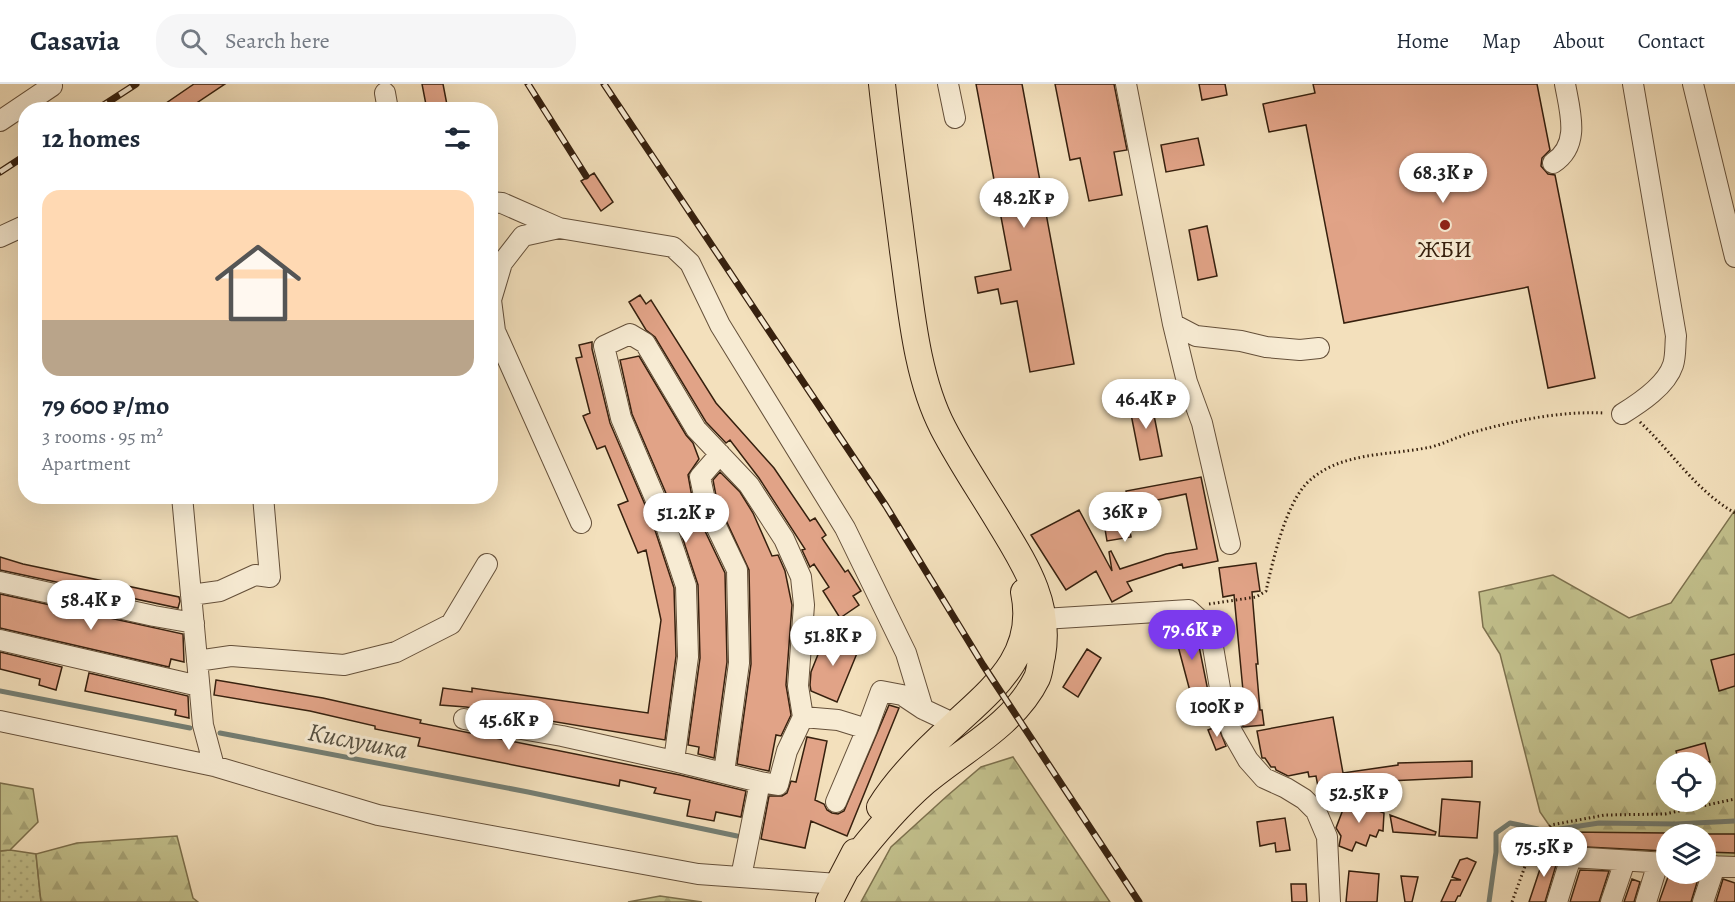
<!DOCTYPE html>
<meta charset="utf-8">
<style>
:root{--surface:#fff;--page:#f6f6f7;--text:#1f2937;--muted:#747a83;--line:#e0e1e3;--accent:#7c3aed}
body{margin:0;font-family:Alegreya,serif;background:var(--page);color:var(--text);height:100vh;display:flex;flex-direction:column;font-size:22px;white-space:nowrap}
*{box-sizing:border-box;margin:0}
p{font-size:20px;color:var(--muted)}
.icon{flex:none;width:33px;height:33px;fill:none;stroke:currentColor;stroke-width:2;stroke-linecap:round;stroke-linejoin:round}
.map{position:relative;flex:1;overflow:hidden}
.drawer{position:absolute;left:18px;top:18px;width:480px;height:402px;display:flex;flex-direction:column;background:var(--surface);border-radius:24px;box-shadow:0 6px 24px #0002}
.drawer>*{flex:none}
.buttons{position:absolute;left:1656px;top:668px;display:grid;gap:12px}
.buttons a{display:grid;place-items:center;width:60px;height:60px;border-radius:50%;background:var(--surface);box-shadow:0 6px 24px #0002;font-size:30px}
.price{position:absolute;translate:-50% -51px;padding:0 14px;border-radius:21px;background:#fff;color:#222;font-size:20px;line-height:39px;filter:drop-shadow(0 2px 3px #0008)}
.price::after{content:'';position:absolute;left:50%;top:36px;width:18px;height:14px;margin-left:-9px;background:inherit;clip-path:polygon(0 0,100% 0,50% 100%)}
.price.on{background:var(--accent);color:#fff}
ul{padding:0;list-style:none}
li{display:grid;align-content:center;gap:12px;height:318px;padding:0 24px}
li+li{border-top:2px solid var(--line)}
li span{display:grid;place-items:center;height:186px;border-radius:18px;color:#555}
li>.icon{margin-inline-start:auto}
span .icon{width:108px;height:108px;fill:#fffc;stroke-width:1}
li b{font-size:26px}
h2{display:flex;justify-content:space-between;align-items:center;height:72px;padding:0 24px;font-size:26px}
header{display:flex;align-items:center;gap:36px;box-sizing:border-box;height:84px;padding:0 30px;background:var(--surface);border-bottom:2px solid var(--line)}
header strong{font-size:28px}
nav{display:flex;gap:33px;margin-inline-start:auto;font-size:21px}
.search{width:420px;height:54px;background:var(--page);display:flex;align-items:center;gap:15px;box-sizing:border-box;padding:0 21px;border-radius:24px;color:var(--muted);font-size:22px}
.map>svg:first-child{display:block}
.grass{fill:url(#grass-dots);stroke:#7c704d;stroke-width:1.5}
.forest{fill:url(#forest-firs);stroke:#7c704d;stroke-width:1.5;fill-rule:evenodd}
.lines{fill:none;stroke-linecap:round;stroke-linejoin:round}
.stream{stroke:#747e73;stroke-width:5}
.building{fill:#e1a387;stroke:#36200e;stroke-width:1.5}
.minor-casing{stroke:#65503a;stroke-width:22}
.major-casing{stroke:#36200e;stroke-width:28}
.path{stroke:#36200e;stroke-width:3;stroke-dasharray:1.5 3;stroke-linecap:butt}
.minor{stroke:#f7ebd3;stroke-width:20}
.major{stroke:#f3e0bc;stroke-width:26}
.rail-casing{stroke:#36200e;stroke-width:7}
.rail{stroke:#f7ebd3;stroke-width:4.5;stroke-dasharray:14;stroke-linecap:butt}
.poi-dot{fill:#8f2418;stroke:#f7ebd3;stroke-width:2}
.labels{text-anchor:middle;dominant-baseline:central;stroke-width:6;stroke-linejoin:round;paint-order:stroke}
.poi-label{font-size:24px;fill:#36200e;stroke:#f7ebd3}
.water-label{font-size:26px;font-style:italic;fill:#554f40;stroke:#f7ebd3}
</style>
<header>
<strong>Casavia</strong>
<div class="search"><svg class="icon" aria-label="search" viewBox="0 0 24 24"><circle cx="10" cy="10" r="6"/><path d="M15 15l6 6"/></svg>Search here</div>
<nav><a>Home</a><a>Map</a><a>About</a><a>Contact</a></nav>
</header>
<div class="map">
<svg width="1735" height="818" viewBox="0 0 1735 818">
<defs>
<pattern id="grass-dots" width="8" height="8" patternUnits="userSpaceOnUse" patternTransform="scale(1.5)"><rect width="8" height="8" fill="#c2c08c"/><path d="M2 2h.1M6 6h.1" fill="none" stroke="#a7a578" stroke-width="1.8" stroke-linecap="round"/></pattern>
<pattern id="forest-firs" width="22" height="20" patternUnits="userSpaceOnUse" patternTransform="scale(1.5)"><rect width="22" height="20" fill="#c2c08c"/><path d="M5 1l3.5 6h-7zM16 11l3.5 6h-7z" fill="#a7a578"/></pattern>
</defs>
<rect width="100%" height="100%" fill="#f3e0bc"/>
<filter id="stains"><feTurbulence type="fractalNoise" baseFrequency=".00333" numOctaves="4"/><feColorMatrix values="0 0 0 0 .2 0 0 0 0 .09 0 0 0 0 .02 0 0 0 .5 -.17"/></filter>
<radialGradient id="worn" r=".72"><stop offset=".6" stop-color="#630" stop-opacity="0"/><stop offset="1" stop-color="#630" stop-opacity=".3"/></radialGradient>
<!-- grass -->
<path class="grass" d="M10,766L36,770L41,818H0V767Z"/>
<!-- forest -->
<path class="forest" d="M1735,426V783L1706,782V750H1666V779L1571,773L1540,728L1500,570L1483,543L1479,508L1553,491L1629,534L1671,519ZM1666,678H1706V717H1666Z
M1013,673L1110,818H861L891,763L947,712L981,683Z
M0,699L33,705L38,738L10,766L0,767Z
M177,752L193,814L198,818H41L36,770L77,759Z
M660,812L702,818H628Z"/>
<g class="lines">
<!-- stream -->
<path class="stream" d="M0,607L190,644
M220,649L528,708L737,752
M1560,745L1599,739L1676,740L1735,737
M1489,818L1496,768V749L1510,739L1538,745"/>
</g>
<!-- building -->
<path class="building" d="M194,0H225L186,26H156Z
M422,0H443L448,26H427Z
M976,0H1022L1074,280L1030,288L1017,217L1001,220L998,205L978,209L975,193L1011,186Z
M1055,0H1114L1127,66L1114,68L1122,111L1089,117L1080,74L1070,76Z
M1199,0H1225L1227,11L1202,16Z
M1313,0H1537L1550,66L1542,74L1541,82L1548,90L1555,91L1595,294L1548,304L1528,203L1344,239L1306,41L1269,48L1263,20L1315,9Z
M1198,54L1204,81L1166,88L1161,61Z
M594,89L613,118L601,127L581,97Z
M1207,142L1217,192L1198,196L1189,146Z
M640,211L646,220L651,216L716,319L774,384L810,437L815,434L826,451L822,454L845,488L848,486L861,507L853,512L859,521L840,534L823,507L829,503L814,480L810,483L802,466L805,465L759,394L730,356L726,359L706,338L655,253L646,246L629,218Z
M592,258V265L610,339L652,437L674,504L676,572L665,656L466,623L440,621L443,604L472,608V604L648,629L661,536L646,466L638,469L618,421L628,417L605,362L597,365L583,332L590,329L576,274L582,273L579,261Z
M639,272L686,351L693,359L699,375L688,391L694,424L725,489L727,578L714,674L698,670L699,663L688,661L700,574L698,501L674,428L632,330L620,276Z
M1151,316L1162,372L1140,376L1129,320Z
M720,388L740,408L753,429L772,472L778,471L785,487L792,521L786,601L791,631L781,652L776,651L769,687L737,680L751,580L749,486L717,417L713,396Z
M1201,393L1218,477L1183,484L1182,480L1127,498L1132,507L1112,518L1096,487L1066,506L1031,451L1079,426L1112,487L1109,468L1111,467L1120,485L1166,470L1197,465L1186,410L1129,422L1126,407Z
M1125,417L1131,453L1107,457L1101,421Z
M0,473L23,480L179,513L180,517L178,524L0,486Z
M1256,479L1260,507L1252,508L1258,580H1256L1260,626H1262L1264,641L1243,643L1239,628H1245L1234,511L1223,513L1219,484Z
M0,510L183,550L184,578L171,575L169,583L0,544Z
M1189,543L1198,557L1208,607L1191,611L1174,547Z
M827,548L860,562L837,618L811,607L810,601L811,588Z
M1087,565L1101,574L1078,613L1063,603Z
M0,568L62,583L56,606L39,601L40,595L0,585Z
M1735,570V602L1719,607L1711,576Z
M89,589L188,612L189,634L175,631L176,626L85,607Z
M216,596L323,614L421,636L420,639L680,691L746,707L741,733L716,728L714,737L687,732L690,716L654,709L656,704L620,696L619,702L418,662L420,654L375,645V642L310,627L214,611Z
M889,621L899,624L847,752L811,737L805,764L761,755L769,712H782L787,709L791,697L796,698L807,653L827,657L815,716L824,720L827,726L832,729L838,730L844,727Z
M1333,633L1343,689L1398,681V679L1472,677V693L1388,697L1319,708L1316,692L1309,693L1308,688L1288,692L1276,686L1275,683H1271L1265,674H1262L1257,647Z
M1218,642L1226,662L1216,666L1208,646Z
M1705,659L1710,678H1679L1676,667Z
M1347,715L1384,729L1383,747L1379,746L1376,753L1370,751L1366,762L1356,758L1352,767L1339,762L1341,752L1336,744Z
M1442,715L1480,718L1477,754L1439,752Z
M1390,731L1436,748L1435,751L1393,748Z
M1285,734L1290,766L1276,768L1275,759L1260,762L1257,738Z
M1566,748L1666,749V767L1566,762Z
M1706,750H1735V769L1706,768Z
M1546,767L1559,771L1545,818H1529Z
M1467,774L1476,778L1460,812H1458L1455,818H1441L1451,796H1461L1452,793L1460,776Z
M1580,786L1609,787L1599,818H1570Z
M1349,787L1379,790L1377,818H1346Z
M1672,789H1697L1699,792L1691,818H1659L1669,790Z
M1401,792L1418,793L1412,818H1405Z
M1632,795L1640,798L1634,818H1624Z
M1723,795L1735,799V818H1716Z
M1291,800H1306L1307,818H1292Z"/>
<g class="lines">
<defs>
<path id="minor" d="M948,0L955,34
M1126,0L1173,240L1187,298L1202,339L1230,460
M1693,0L1735,173
M385,9L388,26
M0,37L52,2
M1553,79C1581,61 1570,28 1565,0
M490,118L502,119L559,144L673,163L690,179L720,241L845,444L906,569L923,625L955,640
M559,144L523,152L502,179L491,216L495,247L581,439
M0,153L26,141
M1173,240L1196,252L1241,257L1266,263L1300,266L1319,264
M1622,330C1640,319 1666,302 1673,281C1676,272 1675,261 1676,252L1633,0
M720,370L700,393L706,421L737,486L739,579L724,689
M182,412L203,641L214,682
M0,498L154,532L194,539
M191,511L220,507L255,491L270,493L263,412
M1043,535L1189,526L1202,538L1212,557L1222,616L1232,648L1248,676L1264,694L1286,704L1304,715L1316,727L1327,753L1330,818
M0,556L199,602
M197,577L231,572L344,581L396,568L451,540L487,480
M803,633L838,636L867,645L836,718
M464,635L562,652L674,677
M0,637L214,682L378,731L698,790L838,800
M867,645L881,607L902,611L923,625
M1706,782L1735,783
M741,793L760,698L778,701L787,667L803,633L798,602L804,521L801,493L784,455L749,401L696,345L645,259L630,250L604,262L621,334L663,433L686,502L688,573L674,677L760,698
M1557,818L1571,773L1666,779
M1611,818L1625,777
M1646,818L1658,779
M1703,818L1715,782"/>
<path id="major" d="M880,723C899,692 928,664 955,640C995,603 1037,570 1024,508
M849,782C872,752 896,723 925,698C963,666 1014,641 1037,594C1040,587 1040,579 1042,572C1051,521 1026,482 1001,441C982,409 960,377 943,344C916,292 911,223 903,167C896,111 888,56 882,0
M829,818L855,768"/>
</defs>
<!-- minor casing -->
<use href="#minor" class="minor-casing"/>
<!-- major casing -->
<use href="#major" class="major-casing"/>
<!-- path -->
<path class="path" d="M1640,338C1672,368 1696,407 1735,429
M1209,520L1256,513L1266,507C1273,476 1285,423 1306,400C1338,367 1389,372 1431,363C1446,359 1459,352 1474,348C1517,336 1560,327 1605,329
M1512,818L1532,763L1551,741L1605,731L1665,730L1735,715"/>
<!-- minor -->
<use href="#minor" class="minor"/>
<!-- major -->
<use href="#major" class="major"/>
<defs>
<path id="rail" d="M528,0L586,92
M604,0L886,422L983,581L1139,818
M96,26L136,0
M0,88L26,71"/>
</defs>
<!-- rail casing -->
<use href="#rail" class="rail-casing"/>
<!-- rail -->
<use href="#rail" class="rail"/>
</g>
<!-- markers -->
<circle class="poi-dot" cx="1445" cy="141" r="6"/>
<g class="labels">
<!-- poi labels -->
<g class="poi-label">
<text x="1445" y="165">ЖБИ</text>
</g>
<!-- water labels -->
<g class="water-label">
<text transform="translate(358 657) rotate(11)">Кислушка</text>
</g>
</g>
<rect width="100%" height="100%" filter="url(#stains)"/>
<rect width="100%" height="100%" fill="url(#worn)"/>
</svg>
<div class="buttons">
<a><svg class="icon" aria-label="locate" viewBox="0 0 24 24"><circle cx="12" cy="12" r="6"/><path d="M12 2v4M12 18v4M2 12h4M18 12h4"/></svg></a>
<a><svg class="icon" aria-label="layers" viewBox="0 0 24 24"><path d="M12 4l9 5-9 5-9-5zM3 14l9 5 9-5"/></svg></a>
</div>
<b class="price" style="left:1443px;top:120px">68.3K ₽</b>
<b class="price" style="left:1024px;top:145px">48.2K ₽</b>
<b class="price" style="left:1146px;top:346px">46.4K ₽</b>
<b class="price" style="left:1125px;top:459px">36K ₽</b>
<b class="price" style="left:686px;top:460px">51.2K ₽</b>
<b class="price" style="left:91px;top:547px">58.4K ₽</b>
<b class="price on" style="left:1192px;top:577px">79.6K ₽</b>
<b class="price" style="left:833px;top:583px">51.8K ₽</b>
<b class="price" style="left:1217px;top:654px">100K ₽</b>
<b class="price" style="left:509px;top:667px">45.6K ₽</b>
<b class="price" style="left:1359px;top:740px">52.5K ₽</b>
<b class="price" style="left:1544px;top:794px">75.5K ₽</b>
<section class="drawer">
<h2>12 homes<svg class="icon" aria-label="filters" viewBox="0 0 24 24"><path d="M4 7h16M4 17h16"/><circle cx="9" cy="7" r="2"/><circle cx="15" cy="17" r="2"/></svg></h2>
<ul>
<li><span style="background:linear-gradient(#ffd9b3 70%,#b9a48a 0)"><svg class="icon" aria-label="home" viewBox="0 0 24 24"><path d="M3 11l9-7 9 7M6 9v11h12V9"/></svg></span><div><b>79 600 ₽/mo</b><p>3 rooms · 95 m²</p><p>Apartment</p></div></li>
</ul>
</section>
</div>
